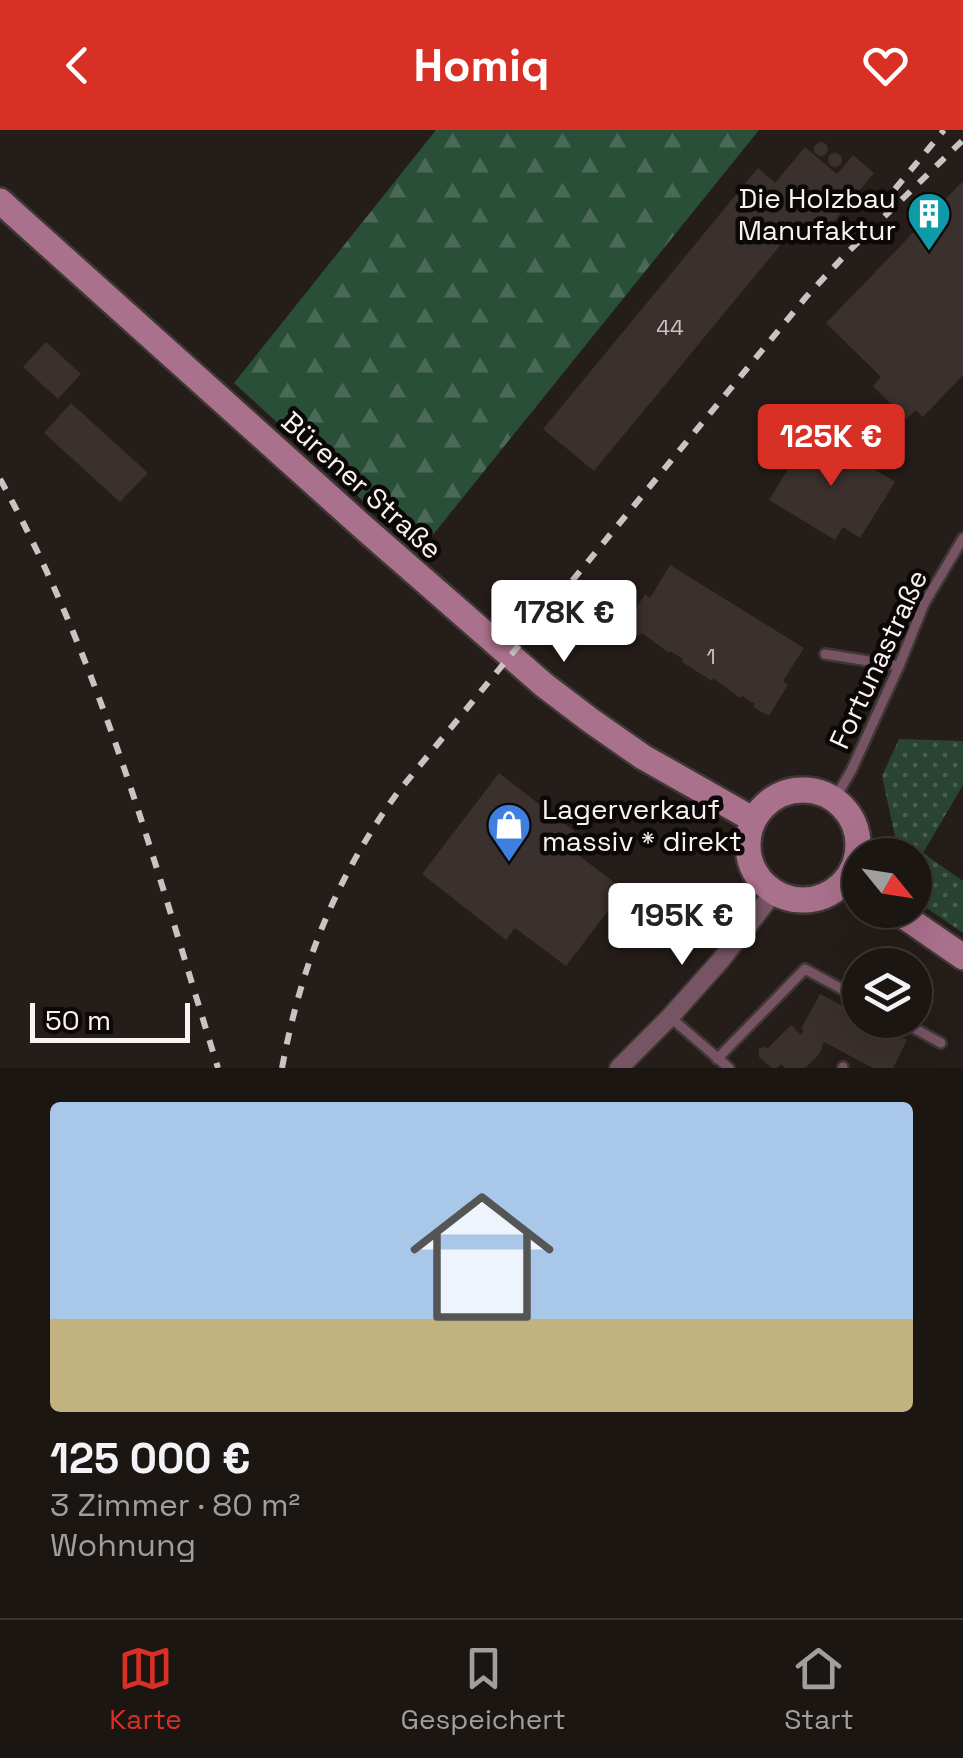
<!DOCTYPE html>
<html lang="de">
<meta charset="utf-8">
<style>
:root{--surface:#1c1613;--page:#292321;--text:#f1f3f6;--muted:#a09fa0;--line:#3a3533;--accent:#d93025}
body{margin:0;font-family:"Space Grotesk",sans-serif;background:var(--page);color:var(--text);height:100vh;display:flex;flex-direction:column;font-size:38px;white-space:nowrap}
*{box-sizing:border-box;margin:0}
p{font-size:32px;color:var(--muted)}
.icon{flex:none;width:55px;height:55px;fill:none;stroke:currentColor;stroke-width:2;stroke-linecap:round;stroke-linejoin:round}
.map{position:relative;height:938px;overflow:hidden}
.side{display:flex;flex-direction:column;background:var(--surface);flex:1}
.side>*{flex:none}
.needle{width:65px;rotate:120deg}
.fabs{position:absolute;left:842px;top:708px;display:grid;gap:20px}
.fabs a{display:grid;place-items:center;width:90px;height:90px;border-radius:50%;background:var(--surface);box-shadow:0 10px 40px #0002,0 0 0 2px var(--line);font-size:50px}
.scale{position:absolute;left:30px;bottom:25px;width:160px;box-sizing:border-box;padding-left:10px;border:5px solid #f9f3f1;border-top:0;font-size:28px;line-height:35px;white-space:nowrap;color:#f9f3f1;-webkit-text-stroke:8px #0b0807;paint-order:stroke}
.price{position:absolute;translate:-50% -85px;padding:0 22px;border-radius:10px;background:#fff;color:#222;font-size:32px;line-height:65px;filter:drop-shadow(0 2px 5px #0008)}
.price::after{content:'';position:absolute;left:50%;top:60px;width:30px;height:22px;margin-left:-15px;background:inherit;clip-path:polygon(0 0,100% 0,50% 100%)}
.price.current{background:var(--accent);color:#fff}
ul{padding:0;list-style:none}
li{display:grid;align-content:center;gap:20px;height:530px;padding:0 50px}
li span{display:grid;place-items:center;height:310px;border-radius:10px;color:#555}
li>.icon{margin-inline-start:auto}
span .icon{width:180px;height:180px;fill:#fffc;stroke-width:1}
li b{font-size:42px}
header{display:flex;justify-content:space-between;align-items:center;height:130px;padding:0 50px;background:var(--accent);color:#fff;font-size:45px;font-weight:700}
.tab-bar{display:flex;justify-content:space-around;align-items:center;height:140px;border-top:2px solid var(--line);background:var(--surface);font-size:28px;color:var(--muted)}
.tab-bar a{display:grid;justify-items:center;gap:5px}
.tab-bar .current{color:var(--accent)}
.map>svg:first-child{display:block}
.grass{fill:url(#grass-dots)}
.forest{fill:url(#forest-firs)}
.building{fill:#3a302d}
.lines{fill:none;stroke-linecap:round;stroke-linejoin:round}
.service-casing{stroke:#3e3733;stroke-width:14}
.minor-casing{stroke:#3e3733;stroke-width:22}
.secondary-casing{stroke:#3e3733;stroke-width:30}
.service{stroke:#775464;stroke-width:9}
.minor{stroke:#775464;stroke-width:18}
.secondary{stroke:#aa718c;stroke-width:25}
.rail{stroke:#cac3c1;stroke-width:6;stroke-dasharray:12 12;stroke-linecap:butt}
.labels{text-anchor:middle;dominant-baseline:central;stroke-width:9;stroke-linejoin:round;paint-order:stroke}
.number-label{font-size:22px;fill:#c9c2c0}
.poi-label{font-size:28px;fill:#f9f3f1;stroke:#0b0807;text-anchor:end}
.street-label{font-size:28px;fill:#f9f3f1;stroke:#0b0807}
</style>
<header><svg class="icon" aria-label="back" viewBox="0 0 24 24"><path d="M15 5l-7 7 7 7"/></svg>Homiq<svg class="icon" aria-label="heart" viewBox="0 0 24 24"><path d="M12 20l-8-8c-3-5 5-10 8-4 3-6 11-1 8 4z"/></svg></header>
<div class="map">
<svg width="963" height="938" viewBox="0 0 963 938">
<defs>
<pattern id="grass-dots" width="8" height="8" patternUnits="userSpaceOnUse" patternTransform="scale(2.5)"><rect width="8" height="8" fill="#2a4434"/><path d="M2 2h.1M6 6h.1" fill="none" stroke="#4a5f52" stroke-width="1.8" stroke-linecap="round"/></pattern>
<pattern id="forest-firs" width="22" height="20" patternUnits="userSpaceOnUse" patternTransform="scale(2.5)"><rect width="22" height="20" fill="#2a4f39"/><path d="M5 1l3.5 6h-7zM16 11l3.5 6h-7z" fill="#4a6956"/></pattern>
</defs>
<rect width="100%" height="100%" fill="#251d19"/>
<!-- grass -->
<path class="grass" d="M899,609L963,611V655L923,723L963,751V803L915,770V725H899L882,646Z"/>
<!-- forest -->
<path class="forest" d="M436,0H759L419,422L234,253Z"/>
<!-- building -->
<path class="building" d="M814 19a7 7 0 1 1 14 0a7 7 0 1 1-14 0Z
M805,17L837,44L853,25L874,43L817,112L797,95L594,341L543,299L758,38L775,53Z
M828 30a7 7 0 1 1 14 0a7 7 0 1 1-14 0Z
M963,51V245L923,287L916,280L906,289L873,256L881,247L826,193Z
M46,212L81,244L58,269L23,237Z
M71,273L148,343L120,372L44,303Z
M812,300L895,352L860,408L843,397L835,410L769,370Z
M670,435L804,518L783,551L788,555L769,586L753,577L755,574L742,566L740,568L713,548L712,551L682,532L683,529L670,521L669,523L642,503L640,506L625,496L645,464L650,468Z
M499,643L583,708L573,721L624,760L566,836L515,798L506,810L422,744Z
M820,864L860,885V890H869L907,910L893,938H873L824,912L820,923L805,938H785L781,934L777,938H772L759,927V919L763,917L768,918L791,895L801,905L803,900L801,899Z"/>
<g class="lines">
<defs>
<path id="service" d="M825,524L899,536
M834,670L851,641L899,536L924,474L963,408
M670,887L729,938
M899,890L941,913
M717,929L805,839L860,869
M843,938V937"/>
<path id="minor" d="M619,938L670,887L720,831L774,762"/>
<path id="secondary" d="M0,71L363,397L544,555L590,590L643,627L754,690
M748 715a55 55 0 1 1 110 0a55 55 0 1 1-110 0Z
M895,780L963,827"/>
</defs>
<!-- service casing -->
<use href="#service" class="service-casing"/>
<!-- minor casing -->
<use href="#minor" class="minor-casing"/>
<!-- secondary casing -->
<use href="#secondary" class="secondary-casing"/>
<!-- service -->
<use href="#service" class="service"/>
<!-- minor -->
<use href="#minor" class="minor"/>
<!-- secondary -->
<use href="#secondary" class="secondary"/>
<!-- rail -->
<path class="rail" d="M895,59L944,0
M0,349C102,533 156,739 218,938
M282,938C301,835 336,747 398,662L806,167L847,123L963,10"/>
</g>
<!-- icons -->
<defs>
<symbol id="building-pin" viewBox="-11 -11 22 30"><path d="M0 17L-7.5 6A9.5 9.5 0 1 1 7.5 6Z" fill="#0f9aa8" stroke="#0b0807"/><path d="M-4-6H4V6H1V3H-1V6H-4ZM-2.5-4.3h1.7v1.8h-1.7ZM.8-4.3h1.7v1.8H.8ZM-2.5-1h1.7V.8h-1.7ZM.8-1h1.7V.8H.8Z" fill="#fff"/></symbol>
<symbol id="shop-pin" viewBox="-11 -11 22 30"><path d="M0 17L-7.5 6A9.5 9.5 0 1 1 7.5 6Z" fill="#3f7fe0" stroke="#0b0807"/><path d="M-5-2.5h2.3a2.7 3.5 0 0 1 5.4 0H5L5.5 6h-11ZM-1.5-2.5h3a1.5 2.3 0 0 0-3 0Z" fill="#fff"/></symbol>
</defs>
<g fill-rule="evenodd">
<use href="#building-pin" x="904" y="59" width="50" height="68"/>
<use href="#shop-pin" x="484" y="670" width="50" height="68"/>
</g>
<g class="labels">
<!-- number labels -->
<g class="number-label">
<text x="670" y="197">44</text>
<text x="711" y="526">1</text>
</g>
<!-- poi labels -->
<g class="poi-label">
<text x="896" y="68">Die Holzbau<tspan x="896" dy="32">Manufaktur</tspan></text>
<text x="542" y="679" text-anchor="start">Lagerverkauf<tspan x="542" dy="32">massiv * direkt</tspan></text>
</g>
<!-- street labels -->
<g class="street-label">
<text transform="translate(362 355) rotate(42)">Bürener Straße</text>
<text transform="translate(878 529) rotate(-65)">Fortunastraße</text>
</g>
</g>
</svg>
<div class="fabs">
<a><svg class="needle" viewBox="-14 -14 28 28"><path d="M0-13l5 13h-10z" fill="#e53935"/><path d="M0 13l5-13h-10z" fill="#a09fa0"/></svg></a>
<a><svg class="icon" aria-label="layers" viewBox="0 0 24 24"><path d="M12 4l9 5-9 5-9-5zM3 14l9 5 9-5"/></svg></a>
</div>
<div class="scale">50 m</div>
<b class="price current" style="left:831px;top:359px">125K €</b>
<b class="price" style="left:564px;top:535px">178K €</b>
<b class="price" style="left:682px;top:838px">195K €</b>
</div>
<section class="side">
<ul>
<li><span style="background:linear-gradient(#a9c7e8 70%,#c2b280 0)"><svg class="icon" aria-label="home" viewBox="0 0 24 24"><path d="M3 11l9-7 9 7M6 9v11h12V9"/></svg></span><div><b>125 000 €</b><p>3 Zimmer · 80 m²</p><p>Wohnung</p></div></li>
</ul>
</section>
<nav class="tab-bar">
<a class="current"><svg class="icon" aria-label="map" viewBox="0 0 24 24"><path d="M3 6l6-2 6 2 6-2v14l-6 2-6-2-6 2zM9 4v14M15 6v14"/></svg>Karte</a>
<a><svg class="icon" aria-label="saved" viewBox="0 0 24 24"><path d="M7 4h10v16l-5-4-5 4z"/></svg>Gespeichert</a>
<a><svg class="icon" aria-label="home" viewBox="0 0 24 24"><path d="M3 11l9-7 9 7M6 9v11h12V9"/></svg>Start</a>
</nav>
